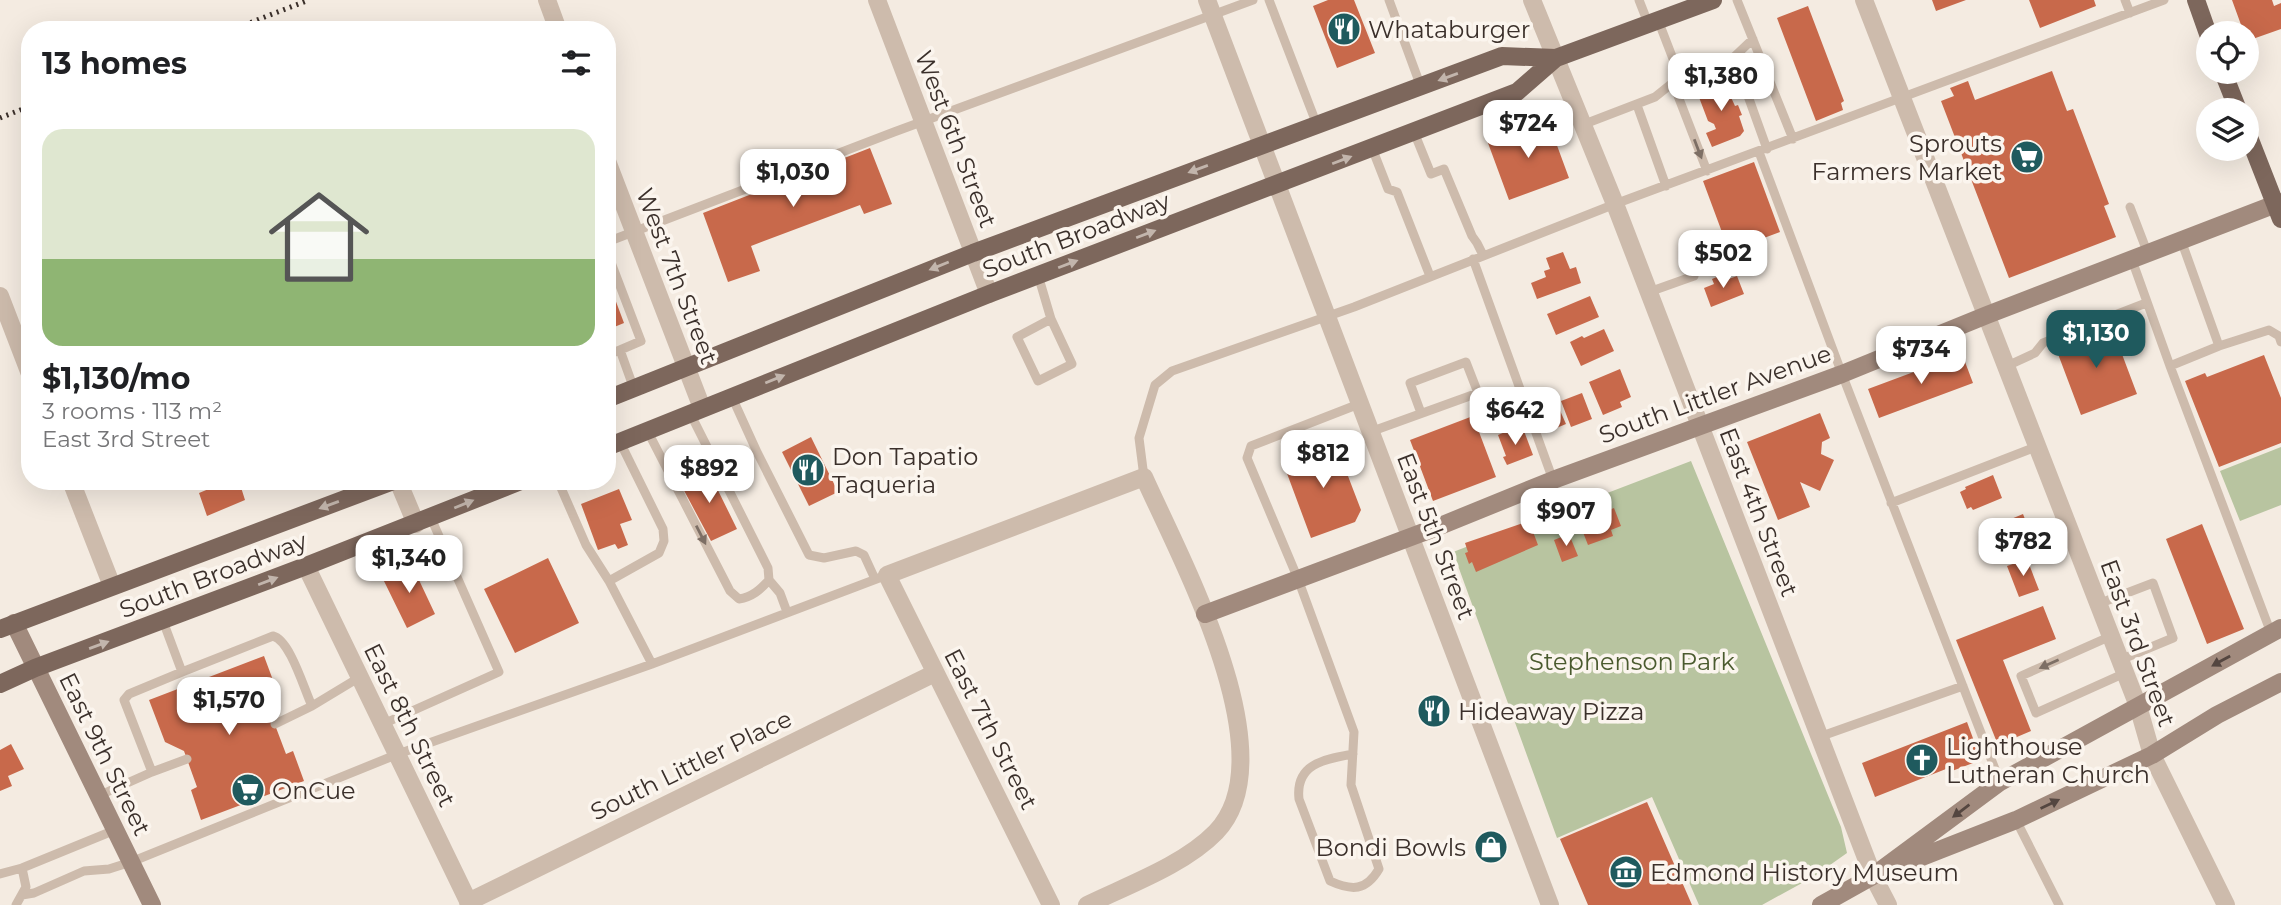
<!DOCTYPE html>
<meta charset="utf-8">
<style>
:root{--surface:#fff;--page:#f2f2f2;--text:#202124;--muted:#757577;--line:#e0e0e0;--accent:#1f5a5e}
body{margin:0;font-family:Montserrat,sans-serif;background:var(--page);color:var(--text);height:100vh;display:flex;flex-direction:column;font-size:26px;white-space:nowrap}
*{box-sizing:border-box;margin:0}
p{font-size:23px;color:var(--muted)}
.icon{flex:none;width:38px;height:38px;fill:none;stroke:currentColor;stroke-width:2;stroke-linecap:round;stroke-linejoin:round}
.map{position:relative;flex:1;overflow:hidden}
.details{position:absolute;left:21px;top:21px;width:595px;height:469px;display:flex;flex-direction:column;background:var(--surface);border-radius:28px;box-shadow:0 7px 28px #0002}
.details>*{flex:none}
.controls{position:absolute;left:2196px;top:21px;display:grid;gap:14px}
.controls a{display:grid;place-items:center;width:63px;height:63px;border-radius:50%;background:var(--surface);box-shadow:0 7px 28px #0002;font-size:35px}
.price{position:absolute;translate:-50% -60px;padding:0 16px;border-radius:14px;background:#fff;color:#222;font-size:23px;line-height:46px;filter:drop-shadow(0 2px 4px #0008)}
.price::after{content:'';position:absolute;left:50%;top:42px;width:21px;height:16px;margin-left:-10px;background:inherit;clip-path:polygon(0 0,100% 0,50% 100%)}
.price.on{background:var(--accent);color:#fff}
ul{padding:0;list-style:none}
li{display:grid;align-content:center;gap:14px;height:371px;padding:0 21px}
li+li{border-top:2px solid var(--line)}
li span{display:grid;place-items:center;height:217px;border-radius:21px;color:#555}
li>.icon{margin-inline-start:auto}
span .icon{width:126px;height:126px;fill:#fffc;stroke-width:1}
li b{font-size:30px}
h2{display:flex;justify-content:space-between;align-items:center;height:84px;padding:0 21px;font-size:30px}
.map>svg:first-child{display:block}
.green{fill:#b8c4a0}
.building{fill:#c8694b}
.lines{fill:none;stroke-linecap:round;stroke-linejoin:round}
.lane{stroke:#cdbbac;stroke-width:9}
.street{stroke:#cdbbac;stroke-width:18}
.secondary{stroke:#a18a7d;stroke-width:18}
.primary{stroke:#7d675c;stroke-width:18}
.rail{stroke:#3b302b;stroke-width:5;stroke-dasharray:2 5;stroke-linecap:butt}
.oneway{fill:#c2b5ac}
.oneway2{fill:#7d6f65}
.oneway3{fill:#544640}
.labels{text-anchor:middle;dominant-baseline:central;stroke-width:7;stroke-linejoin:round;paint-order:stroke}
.poi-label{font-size:24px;fill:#3b302b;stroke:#fbf5ee;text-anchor:start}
.street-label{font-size:24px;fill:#3b302b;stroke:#fbf5ee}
.park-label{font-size:24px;fill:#4a5a2e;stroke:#fbf5ee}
</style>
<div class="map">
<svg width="2281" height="905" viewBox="0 0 2281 905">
<rect width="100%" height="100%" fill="#f4ebe1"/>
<!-- green -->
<path class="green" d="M2281,447V505L2240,521L2220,471Z
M1691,461L1841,827L1847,853L1813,877L1762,905H1699L1652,797L1557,838L1453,552Z"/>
<!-- building -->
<path class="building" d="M1328,0H1354L1375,53L1337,68L1313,6Z
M1932,0H1966L1936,11Z
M2029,0H2094L2096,6L2040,28Z
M2232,0H2272L2274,6L2281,3V29L2247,41V33H2244Z
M1808,6L1844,101L1841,103L1843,110L1816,121L1777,18Z
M2052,71L2067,111L2073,109L2109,204L2104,206L2116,237L2009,278L1941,101L1954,96L1950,88L1968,81L1975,100Z
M1719,79L1720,83L1724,82L1735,106L1738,105L1742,115L1739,116L1744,131L1740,136L1712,147L1706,133L1716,129L1714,124L1708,121L1697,92L1701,91L1699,86Z
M1548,121L1569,178L1509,200L1488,143Z
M870,148L892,204L864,214L860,205L751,246L760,271L728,282L703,213Z
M1754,162L1780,232L1729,251L1703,181Z
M1563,252L1570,269L1576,267L1581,283L1537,299L1531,283L1546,277L1544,271L1550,269L1546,258Z
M1724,274L1726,280L1737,276L1744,294L1711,307L1704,288L1714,284L1712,279Z
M612,291L624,323L607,330V293Z
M1590,296L1599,317L1556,335L1547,314Z
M2111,325L2137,394L2081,415L2055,346Z
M1604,329L1614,351L1581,366L1570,342L1582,336L1584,338Z
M1962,354L1973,383L1879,418L1868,389Z
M2264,355L2281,398V443L2219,467L2185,381L2205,373L2207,377Z
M1620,369L1631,397L1620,402L1622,407L1603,415L1589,382Z
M1582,393L1592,419L1571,427L1561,401Z
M1558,406L1566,424L1547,432L1540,414Z
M1820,413L1830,438L1822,442L1821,454L1834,460L1820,491L1800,482L1810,507L1778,520L1747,442Z
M1473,416L1496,477L1433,501L1410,440Z
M1512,429L1514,435L1524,431L1533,455L1507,465L1503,457L1506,456L1498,435Z
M811,437L838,492L809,506L782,452Z
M1326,444L1338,450L1361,510L1355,522L1311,538L1282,460Z
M707,468L737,529L711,541L680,483Z
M1993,475L2002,498L1973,510L1971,507L1967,509L1960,492L1966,489L1965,487Z
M228,481H239L245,500L207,516L199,493Z
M619,489L632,520L620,524L628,545L618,549L615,544L598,550L581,504Z
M1599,501L1602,507L1609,510L1614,508L1621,526L1611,530L1613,536L1588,545L1579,522L1584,520L1580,509Z
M2023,514L2033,540L1996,555L1994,549L2000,546L1992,527Z
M1529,521L1538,545L1476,572L1472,562L1469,564L1465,553L1468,552L1465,543Z
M2202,524L2244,629L2207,644L2166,539Z
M1569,534L1578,556L1562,562L1554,540Z
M548,558L579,623L515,653L484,589Z
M2027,559L2039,590L2019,597L2007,566Z
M411,563L435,614L407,628L382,577Z
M2043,606L2056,639L2003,660L2031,731L1998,745L1956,640Z
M264,656L280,699L272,717L286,754L293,751L304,781L201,820L191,790L197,787L184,751L165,742L149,700Z
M1967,722L1981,760L1952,771L1951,767L1875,797L1862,763Z
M11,744L24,769L8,776L12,786L0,791V750Z
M1647,802L1692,905H1588L1560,839Z"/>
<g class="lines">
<!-- lane -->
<path class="lane" d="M1269,0L1317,125
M1389,0L1421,87
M1639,0L1648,23
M1737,0L1793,139
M2125,0L2130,13
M1658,20L1680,77
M1734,57L1767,149
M1673,83L1707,171
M1637,105L1666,186
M1582,125L1655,97L1680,77L1734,57L1753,39
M1414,132L1431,174L1444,169L1472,236L1477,243L1483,255
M1372,148L1388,189L1397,192L1430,276
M1759,152L1842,374L2000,782
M2130,207L2148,254
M2181,240L2219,346L2269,330L2279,336L2281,342
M607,242L894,132L1253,0
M1473,259L1553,480
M2132,260L2170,366L2271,633
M607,267L612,265L641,341L620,350L634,389
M1038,275L1051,319L1072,364L1038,381L1017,337L1051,319
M1649,292L1694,276
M607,355L620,350
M2007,366L2035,353L2043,343L2146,303
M2170,366L2219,346
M732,397L757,452L809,555L824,558L856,551L864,555L875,579
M647,430L730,591L739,599C752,597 760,590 769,580L768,568L690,413
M1370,432L1478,393L1466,362L1410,383L1421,413
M1144,477L1139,438L1155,385L1172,371L1354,307L1615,204L2164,0
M558,481L586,545L609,581L652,664
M1891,503L2038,446
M769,580L780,593L787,612
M609,581L659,553L664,541L663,529L620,442
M2098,604L2153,583L2173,638L2120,660
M2111,636L2021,676L2036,713L2125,673
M182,672L273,636C290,640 304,689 312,706L360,677
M275,724L312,706
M383,724L499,672L431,518
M1819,737L1963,686
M1353,754C1326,759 1295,763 1299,799L1330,881C1352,891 1366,891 1379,869L1351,785L1354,732L1298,579L1247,458L1251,446L1359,404
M152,772L187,759
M98,796L152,772L124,700L129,694L182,672L163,621
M2016,820L2059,905
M0,874L22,868L115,830
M22,895L34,893L84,871L109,869L131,862L398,754L652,664L887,575
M16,905L26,887L22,868"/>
<!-- street -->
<path class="street" d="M547,0L558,30
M877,0L989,294
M1207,0L1550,905
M1532,0L1615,204L1873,876L1888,905
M1864,0L2138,706L2152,755L2226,905
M607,161L702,408
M0,296L30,374
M71,481L112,586
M398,481L416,524
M306,566L470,905
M468,902L935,673
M1051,905L887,575L1144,477C1179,556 1289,756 1216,832C1184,865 1128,885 1087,905"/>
<!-- secondary -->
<path class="secondary" d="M1205,614L1440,526L1553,480L1842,374L1987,315L2281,202
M14,623L152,905
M1896,867L2016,820L2152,755L2217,715L2281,682
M1821,905L1873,876L2000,782L2281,628"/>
<!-- primary -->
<path class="primary" d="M2196,0L2208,34
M2223,72L2238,110
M2247,132L2281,219
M607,399L973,253L1502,56L1556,58
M607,447L989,294L1517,92L1556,58L1713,0
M0,629L393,481
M0,684L35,668L306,566L521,481"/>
<!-- rail -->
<path class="rail" d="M231,30L309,0
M0,118L30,106"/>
</g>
<!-- one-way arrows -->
<defs><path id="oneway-solid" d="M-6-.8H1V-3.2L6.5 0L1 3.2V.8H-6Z" transform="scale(1.75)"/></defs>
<g class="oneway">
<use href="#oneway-solid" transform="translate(1448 77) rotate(160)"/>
<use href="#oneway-solid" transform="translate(1342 160) rotate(-21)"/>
<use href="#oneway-solid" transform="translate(1198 169) rotate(160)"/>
<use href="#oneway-solid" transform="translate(1146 234) rotate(-21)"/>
<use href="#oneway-solid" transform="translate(1068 264) rotate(-21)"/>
<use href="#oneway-solid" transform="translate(939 266) rotate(158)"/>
<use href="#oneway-solid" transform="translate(775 379) rotate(-22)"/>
<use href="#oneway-solid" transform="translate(464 504) rotate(-22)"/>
<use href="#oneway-solid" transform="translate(329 505) rotate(160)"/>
<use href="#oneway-solid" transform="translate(268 581) rotate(-21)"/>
<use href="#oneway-solid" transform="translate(99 645) rotate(-20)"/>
</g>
<g class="oneway2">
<use href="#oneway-solid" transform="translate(1698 149) rotate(69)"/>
<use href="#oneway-solid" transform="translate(701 535) rotate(63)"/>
<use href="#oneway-solid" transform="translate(2049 664) rotate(156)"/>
</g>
<g class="oneway3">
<use href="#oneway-solid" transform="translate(2221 661) rotate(151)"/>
<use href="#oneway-solid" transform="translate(2050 804) rotate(-26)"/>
<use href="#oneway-solid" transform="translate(1961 811) rotate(143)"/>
</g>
<!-- icons -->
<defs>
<symbol id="restaurant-disc" viewBox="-11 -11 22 22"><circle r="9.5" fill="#1f5a5e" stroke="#fbf5ee"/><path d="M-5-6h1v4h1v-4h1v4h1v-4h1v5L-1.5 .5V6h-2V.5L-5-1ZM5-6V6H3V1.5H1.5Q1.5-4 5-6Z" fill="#fff"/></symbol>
<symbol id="supermarket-disc" viewBox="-11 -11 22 22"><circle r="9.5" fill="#1f5a5e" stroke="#fbf5ee"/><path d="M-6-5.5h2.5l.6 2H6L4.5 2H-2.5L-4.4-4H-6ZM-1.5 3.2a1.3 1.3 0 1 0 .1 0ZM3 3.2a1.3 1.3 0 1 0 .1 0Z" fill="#fff"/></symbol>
<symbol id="church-disc" viewBox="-11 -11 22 22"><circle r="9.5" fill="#1f5a5e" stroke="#fbf5ee"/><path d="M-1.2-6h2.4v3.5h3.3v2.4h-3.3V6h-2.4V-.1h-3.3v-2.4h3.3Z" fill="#fff"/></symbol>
<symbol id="shop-disc" viewBox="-11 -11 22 22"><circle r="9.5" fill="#1f5a5e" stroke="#fbf5ee"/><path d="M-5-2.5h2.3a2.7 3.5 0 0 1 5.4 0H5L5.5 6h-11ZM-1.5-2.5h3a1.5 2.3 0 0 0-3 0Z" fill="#fff"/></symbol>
<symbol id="museum-disc" viewBox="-11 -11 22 22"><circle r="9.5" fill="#1f5a5e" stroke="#fbf5ee"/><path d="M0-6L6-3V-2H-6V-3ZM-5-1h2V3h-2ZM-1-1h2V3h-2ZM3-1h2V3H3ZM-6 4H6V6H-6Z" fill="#fff"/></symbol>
</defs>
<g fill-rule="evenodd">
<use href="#restaurant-disc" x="1325" y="10" width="38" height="38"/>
<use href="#supermarket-disc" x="2008" y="138" width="38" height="38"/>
<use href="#restaurant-disc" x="789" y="451" width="38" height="38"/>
<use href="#restaurant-disc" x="1415" y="692" width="38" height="38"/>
<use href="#church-disc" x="1903" y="741" width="38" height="38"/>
<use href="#supermarket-disc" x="229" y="771" width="38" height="38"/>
<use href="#shop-disc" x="1472" y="828" width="38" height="38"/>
<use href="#museum-disc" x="1607" y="853" width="38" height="38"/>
</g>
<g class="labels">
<!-- poi labels -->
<g class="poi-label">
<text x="1368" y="29">Whataburger</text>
<text x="2002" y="143" text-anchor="end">Sprouts<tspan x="2002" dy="28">Farmers Market</tspan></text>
<text x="832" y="456">Don Tapatio<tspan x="832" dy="28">Taqueria</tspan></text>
<text x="1458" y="711">Hideaway Pizza</text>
<text x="1946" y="746">Lighthouse<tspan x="1946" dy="28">Lutheran Church</tspan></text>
<text x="272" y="790">OnCue</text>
<text x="1466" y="847" text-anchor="end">Bondi Bowls</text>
<text x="1650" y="872">Edmond History Museum</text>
</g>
<!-- street labels -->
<g class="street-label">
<text transform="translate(956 139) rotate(69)">West 6th Street</text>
<text transform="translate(1076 235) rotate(-21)">South Broadway</text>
<text transform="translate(677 276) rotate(69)">West 7th Street</text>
<text transform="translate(1715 394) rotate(-20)">South Littler Avenue</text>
<text transform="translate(1759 512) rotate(69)">East 4th Street</text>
<text transform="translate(1436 536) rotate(69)">East 5th Street</text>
<text transform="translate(213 575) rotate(-21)">South Broadway</text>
<text transform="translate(2138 643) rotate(70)">East 3rd Street</text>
<text transform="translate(410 725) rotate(64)">East 8th Street</text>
<text transform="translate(991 729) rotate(63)">East 7th Street</text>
<text transform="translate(105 754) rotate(64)">East 9th Street</text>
<text transform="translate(691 765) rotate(-26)">South Littler Place</text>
</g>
<!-- park labels -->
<g class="park-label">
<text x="1632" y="661">Stephenson Park</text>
</g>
</g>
</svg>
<div class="controls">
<a><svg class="icon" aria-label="locate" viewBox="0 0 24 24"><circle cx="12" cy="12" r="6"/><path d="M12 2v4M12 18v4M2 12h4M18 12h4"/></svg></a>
<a><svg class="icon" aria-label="layers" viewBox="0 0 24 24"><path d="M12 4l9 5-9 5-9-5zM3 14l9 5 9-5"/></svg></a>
</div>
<b class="price" style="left:1721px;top:113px">$1,380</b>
<b class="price" style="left:1528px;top:160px">$724</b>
<b class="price" style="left:793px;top:209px">$1,030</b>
<b class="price" style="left:1723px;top:290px">$502</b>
<b class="price on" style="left:2096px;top:370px">$1,130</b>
<b class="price" style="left:1921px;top:386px">$734</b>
<b class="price" style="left:1515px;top:447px">$642</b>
<b class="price" style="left:1323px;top:490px">$812</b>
<b class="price" style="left:709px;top:505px">$892</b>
<b class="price" style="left:1566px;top:548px">$907</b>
<b class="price" style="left:2023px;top:578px">$782</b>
<b class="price" style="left:409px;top:595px">$1,340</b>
<b class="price" style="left:229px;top:737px">$1,570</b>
<section class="details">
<h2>13 homes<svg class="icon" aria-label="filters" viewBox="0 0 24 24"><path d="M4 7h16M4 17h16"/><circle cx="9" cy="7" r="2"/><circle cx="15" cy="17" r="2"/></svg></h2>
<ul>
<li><span style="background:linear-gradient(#dfe7d0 60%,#8fb573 0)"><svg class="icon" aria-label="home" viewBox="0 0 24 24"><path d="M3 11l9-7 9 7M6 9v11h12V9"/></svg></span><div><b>$1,130/mo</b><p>3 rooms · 113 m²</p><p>East 3rd Street</p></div></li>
</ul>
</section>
</div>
